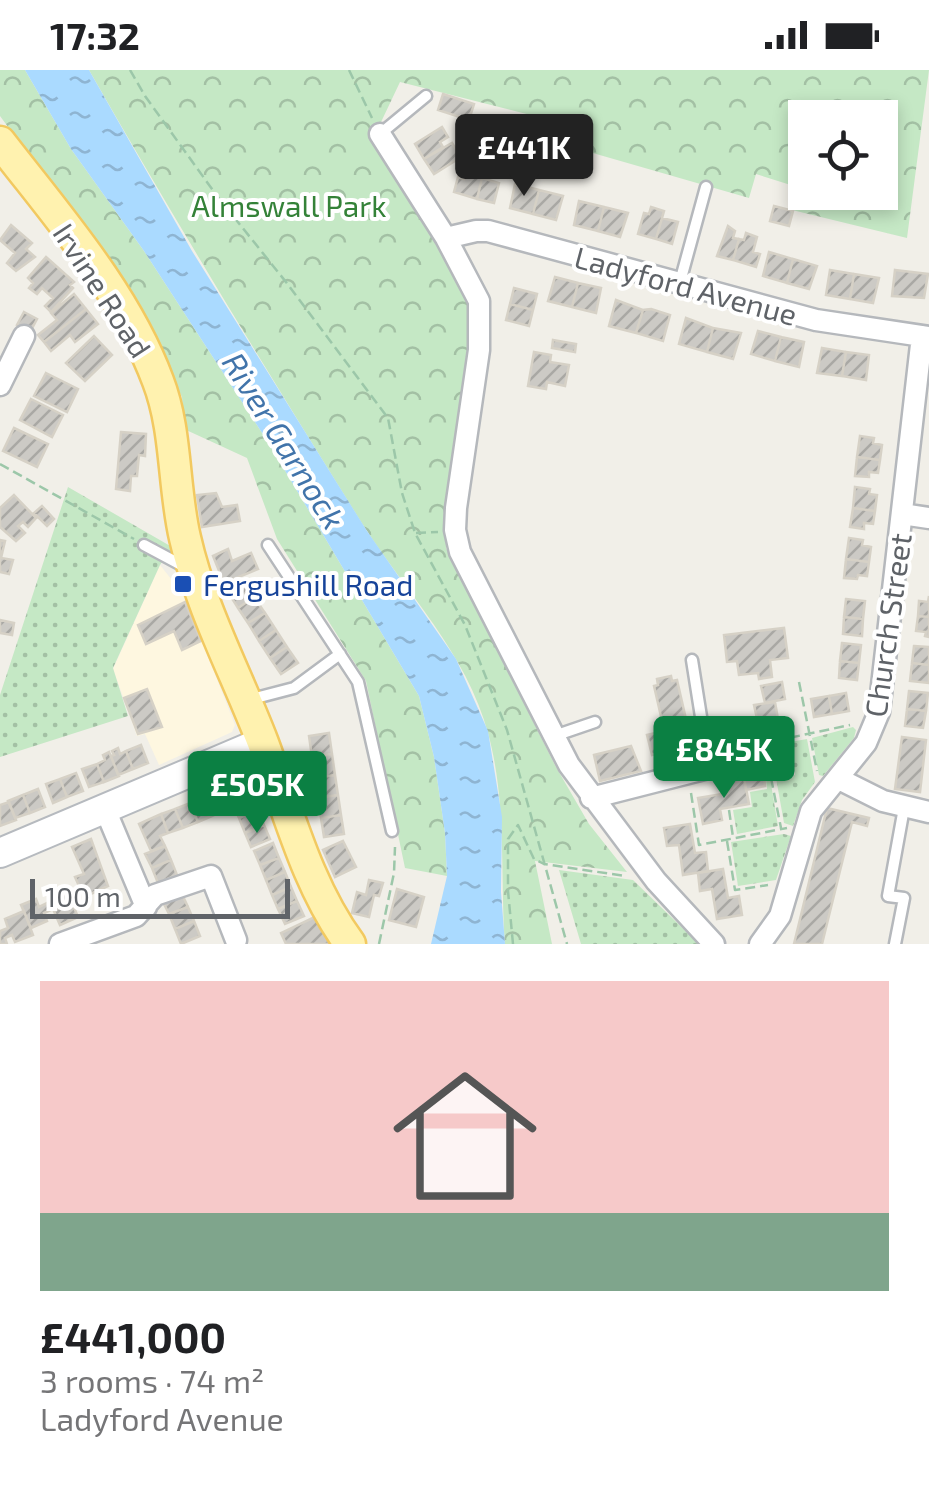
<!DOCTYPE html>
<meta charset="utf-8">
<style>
:root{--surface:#fff;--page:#f2f2f2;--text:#202124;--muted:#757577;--line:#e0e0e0;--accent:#0b8043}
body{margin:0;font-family:"Exo 2",sans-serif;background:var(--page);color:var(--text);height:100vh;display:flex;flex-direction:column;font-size:38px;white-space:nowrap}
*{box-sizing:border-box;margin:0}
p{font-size:32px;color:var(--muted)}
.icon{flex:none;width:55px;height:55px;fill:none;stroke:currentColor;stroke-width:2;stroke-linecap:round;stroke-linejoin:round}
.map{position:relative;height:874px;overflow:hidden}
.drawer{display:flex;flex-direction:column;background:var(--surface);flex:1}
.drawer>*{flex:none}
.tools{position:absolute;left:788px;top:30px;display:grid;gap:20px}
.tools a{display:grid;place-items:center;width:110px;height:110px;border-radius:0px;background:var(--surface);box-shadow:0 5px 15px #0003;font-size:50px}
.scale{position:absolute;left:30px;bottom:25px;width:260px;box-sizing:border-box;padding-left:10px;border:5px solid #5f6368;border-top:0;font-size:28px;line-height:35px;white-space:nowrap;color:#5f6368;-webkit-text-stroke:8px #fff;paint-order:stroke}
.price{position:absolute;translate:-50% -85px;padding:0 22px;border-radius:10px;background:var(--accent);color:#fff;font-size:32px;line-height:65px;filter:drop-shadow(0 2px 5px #0008)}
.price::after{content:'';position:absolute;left:50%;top:60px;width:30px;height:22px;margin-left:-15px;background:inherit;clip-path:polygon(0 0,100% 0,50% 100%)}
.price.on{background:#222;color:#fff}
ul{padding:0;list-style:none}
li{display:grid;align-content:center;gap:20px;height:530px;padding:0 40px}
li+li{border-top:2px solid var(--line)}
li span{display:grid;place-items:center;height:310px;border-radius:0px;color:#555}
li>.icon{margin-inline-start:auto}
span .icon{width:180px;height:180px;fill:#fffc;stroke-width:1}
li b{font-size:42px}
.status{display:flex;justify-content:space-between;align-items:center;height:70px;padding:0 50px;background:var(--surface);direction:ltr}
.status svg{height:28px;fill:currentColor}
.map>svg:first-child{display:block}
.commercial{fill:#fef7e0}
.grass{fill:url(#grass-dots)}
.forest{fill:url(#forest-crowns);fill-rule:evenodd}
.water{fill:url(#water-ripples)}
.building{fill:url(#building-hatch);stroke:#d6d1c6;stroke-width:2.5}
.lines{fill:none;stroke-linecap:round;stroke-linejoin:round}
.service-casing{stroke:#b5b8bc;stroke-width:15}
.minor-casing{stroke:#b5b8bc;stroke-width:25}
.secondary-casing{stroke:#b6babf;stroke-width:32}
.primary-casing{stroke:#f2c960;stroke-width:35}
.path{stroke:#9cc7a9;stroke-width:2.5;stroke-dasharray:10 5;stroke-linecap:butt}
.service{stroke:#fff;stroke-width:10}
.minor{stroke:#fff;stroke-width:20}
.secondary{stroke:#fff;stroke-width:28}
.primary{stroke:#fff2af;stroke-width:30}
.transit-dot{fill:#1a4fb4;stroke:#fff;stroke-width:4}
.labels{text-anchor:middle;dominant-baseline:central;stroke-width:8;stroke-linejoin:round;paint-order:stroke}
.park-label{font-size:30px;fill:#348238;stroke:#fff}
.street-label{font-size:30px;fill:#5f6368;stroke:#fff}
.transit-label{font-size:30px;fill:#164399;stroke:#fff;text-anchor:start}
.water-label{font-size:32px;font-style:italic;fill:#4174aa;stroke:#fff}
</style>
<div class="status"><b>17:32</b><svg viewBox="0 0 49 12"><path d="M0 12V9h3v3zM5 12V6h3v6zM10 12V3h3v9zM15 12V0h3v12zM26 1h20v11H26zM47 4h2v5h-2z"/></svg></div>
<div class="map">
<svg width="929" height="874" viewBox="0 0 929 874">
<defs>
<pattern id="grass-dots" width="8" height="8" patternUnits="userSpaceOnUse" patternTransform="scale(2.5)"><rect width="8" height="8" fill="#c5e8c5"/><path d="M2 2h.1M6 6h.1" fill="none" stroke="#a3c0a4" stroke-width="1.8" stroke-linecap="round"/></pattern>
<pattern id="forest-crowns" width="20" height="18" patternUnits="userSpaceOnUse" patternTransform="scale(2.5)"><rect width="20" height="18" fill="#c5e8c5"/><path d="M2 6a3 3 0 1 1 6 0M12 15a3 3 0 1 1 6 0" fill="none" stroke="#a3c0a4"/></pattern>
<pattern id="water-ripples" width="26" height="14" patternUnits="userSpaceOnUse" patternTransform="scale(2.5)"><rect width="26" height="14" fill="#aadaff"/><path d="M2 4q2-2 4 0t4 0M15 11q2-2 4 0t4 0" fill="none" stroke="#8eb4d2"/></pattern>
<pattern id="building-hatch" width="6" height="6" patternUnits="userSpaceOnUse" patternTransform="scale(2.5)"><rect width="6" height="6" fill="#cccac5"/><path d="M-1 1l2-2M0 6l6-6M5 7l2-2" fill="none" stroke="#a9a8a4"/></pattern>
</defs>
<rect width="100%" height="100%" fill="#f1efe8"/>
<!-- commercial -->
<path class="commercial" d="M160,495L184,525L235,655L232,662L159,695L145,664L137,666L113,599Z"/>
<!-- grass -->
<path class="grass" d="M68,417L172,477L160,495L113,598L128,646L0,687V625Z
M853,657L856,660L854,668L823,706L819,705L812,668Z
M807,669L815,712L802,730L793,756L784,753L776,708L795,705L790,672Z
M770,708L778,756L737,764L733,740L752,737L750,722L767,719L766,709Z
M784,764L791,766L776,810L738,816L731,772Z
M559,800L633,810L699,874H581Z"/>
<!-- forest -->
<path class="forest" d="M0,0H25L71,79L144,181L268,372L419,626L434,687L445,763L447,806L405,798L366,611L277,469L247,388L184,359L182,327L139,244L80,155L0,46Z
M89,0H929L907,168L792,140L797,117L756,104L749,128L558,73L562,53L400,12L373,69L465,217C489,296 444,394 446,478L556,697L589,754L627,802L535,791L552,874H505C500,804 507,732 488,663C467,584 406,522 363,455C269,305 177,154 89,0ZM805,48H880V122H805Z"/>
<!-- water -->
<path class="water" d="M25,0H89L192,181L367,461L456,589L488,661L502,747L501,822L505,874H431L447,806L445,763L434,687L419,626L268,372L144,181L71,79Z"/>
<!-- building -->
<path class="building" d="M443,24L474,34L469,50L438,40Z
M442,57L448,67L440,72L443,77L424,89L415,74Z
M452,73L461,87L434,104L424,89Z
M465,104L482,108L477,129L454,122L458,107L464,109Z
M482,108L499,113L494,133L477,129Z
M515,114L539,120L533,144L510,138Z
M539,120L563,126L556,150L533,144Z
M579,131L604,137L598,161L574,155Z
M774,136L793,141L789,156L770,151Z
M604,137L628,143L620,167L598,161Z
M651,137L664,141L656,169L638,164L644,143L649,144Z
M662,148L678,152L672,174L656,169Z
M11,155L32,173L26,179L35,187L16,201L7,193L15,183L0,170Z
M728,156L735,161L733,168L739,169L733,190L717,186Z
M746,163L757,167L753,182L760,184L756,197L733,190L739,169L744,170Z
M769,182L793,189L787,213L763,206Z
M46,187L74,212L70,215L73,218L51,242L45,236L53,228L42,218L37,224L29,218L33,213L28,208Z
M793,189L817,196L809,219L787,213Z
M830,200L854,204L850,229L826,225Z
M895,200L928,204L924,228L892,226Z
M854,204L879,208L873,233L850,229Z
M555,207L578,213L572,237L548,231Z
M578,213L601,218L596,243L572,237Z
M514,218L537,224L533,240L510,234Z
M74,224L86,239L44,272L38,265L57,250L51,243Z
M616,230L643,240L636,263L609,256Z
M510,234L533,240L529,256L506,250Z
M86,239L98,254L75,272L70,265L51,281L44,272Z
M651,239L670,245L663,271L636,263L643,240Z
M24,242L37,249L30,262L17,255Z
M686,248L713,258L707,282L679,274Z
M713,258L741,263L733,289L707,282Z
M758,261L781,267L775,291L751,284Z
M94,266L112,285L85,311L66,293Z
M781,267L804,272L799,297L775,291Z
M553,270L576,274L575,282L552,278Z
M822,278L846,282L842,306L817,303Z
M534,282L551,285L550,292L569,295L565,316L547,312L546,319L528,316Z
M846,282L869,285L866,310L842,306Z
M46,303L78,319L67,342L34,326Z
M31,329L63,345L52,367L20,350Z
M14,358L48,374L37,397L3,381Z
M121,362L146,364L145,386L139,385L137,406H131L130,421L116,419Z
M860,366L874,368L873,373L882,375L880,390L857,387Z
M857,387L880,390L878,403L869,402V407L855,406Z
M855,417L870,419L869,424L877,425L875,441L853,438Z
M216,423L222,437L237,435L240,451L202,457L197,425Z
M14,425L36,448L28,457L23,452L18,456L25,463L16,471L0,457V438Z
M42,436L54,449L47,456L34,443Z
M853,438L875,441L873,454L864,453V459L850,457Z
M849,468L863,470L862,475L871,477L869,492L846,489Z
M0,470L5,471L1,488L13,490L9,504L0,502Z
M228,479L232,491L251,483L258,499L224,513L213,486Z
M846,489L869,492L867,506L858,505L857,509L844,508Z
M243,509L254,527L238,538L226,519Z
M929,526V547L918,546L919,531L928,532Z
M254,527L265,543L248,553L238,538Z
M846,529L865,531L863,549L844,547Z
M185,532L201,571L182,580L174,561L146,574L138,555Z
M265,543L276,560L259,571L248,553Z
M918,546L929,547V567L925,566L926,562L916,561Z
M844,547L863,549L862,566L843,564Z
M0,550L14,553L12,565L0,563Z
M784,558L788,588L770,590L772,607L759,609L758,603L739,605L737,591L727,592L724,565Z
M276,560L287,577L270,588L259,571Z
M842,573L861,575L859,593L840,591Z
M914,576L929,577V595L912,593Z
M287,577L298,593L281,604L270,588Z
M840,591L859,593L857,610L839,608Z
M912,593L929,595V613L910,611Z
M671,606L672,611L677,610L694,684L671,690L654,616L658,615L657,609Z
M782,612L785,629L765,633L761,616Z
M147,619L162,657L138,664L124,628Z
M909,621L928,623L926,641L907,639Z
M846,623L849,641L832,644L829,626Z
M829,626L832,644L814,647L811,629Z
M775,632L778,649L758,653L754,635Z
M907,639L926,641L923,658L905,656Z
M769,651L772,668L751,672L748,654Z
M664,661L669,681L652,685L647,665Z
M329,663L332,684L312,687L309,666Z
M902,667L926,670L920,722L895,719Z
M788,674L793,700L764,705L765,716L746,720L742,694L772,689L770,678Z
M141,675L148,693L133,699L126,681Z
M631,676L641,701L600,711L594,685Z
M118,678L120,684L126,681L133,699L118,705L111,686L114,685L112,681Z
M109,682L119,706L104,712L97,694L105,690L103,685Z
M332,684L335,705L316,708L312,687Z
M97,694L104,712L89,717L82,699Z
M76,703L83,721L67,727L60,709Z
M335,705L338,725L318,728L316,708Z
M744,708L749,734L720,739L722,750L703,754L698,728L728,723L726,711Z
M60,709L67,727L53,733L46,714Z
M248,714L258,741L239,748L234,737L227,739L222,725Z
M38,719L45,737L30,743L23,725Z
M219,721L227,739L212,746L205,727Z
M23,725L30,743L15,748L8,731Z
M338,725L341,745L321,748L318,728Z
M205,727L212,746L198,752L190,733Z
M9,732L16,750L0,756V735Z
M190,733L198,752L183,758L175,739Z
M827,738L869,748L867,756L852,752L822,874H794Z
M175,739L183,758L168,763L161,744Z
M258,741L264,755L245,763L239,748Z
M161,744L168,763L160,766L165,776L151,781L139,754Z
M341,745L344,764L324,767L321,748Z
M690,754L695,783L706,782L708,801L683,805L679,775L667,776L664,758Z
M264,755L270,769L251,777L245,763Z
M91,769L108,816L84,827L75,807L84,804L72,777Z
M343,771L356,797L335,807L323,780Z
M273,773L279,788L260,795L254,781Z
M165,776L171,790L152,798L145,784Z
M279,788L285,802L266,810L260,795Z
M171,790L177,805L158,813L152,798Z
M723,799L728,828L739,826L742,845L717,849L712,819L700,821L698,803Z
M285,802L291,817L272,825L266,810Z
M369,810L383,813L379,826L374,825L369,847L352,843L357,822L366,825Z
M291,817L297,831L278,839L272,825Z
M397,819L424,827L416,857L389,850Z
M181,822L188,837L169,844L162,830Z
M68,823L78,847L60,855L53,839L44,843L47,851L31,858L21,835L36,829L39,837Z
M297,831L304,846L285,854L278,839Z
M188,837L194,851L175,859L169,844Z
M24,841L33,865L15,872L12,865L5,868L7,874H0V861L8,858L5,849Z
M317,846L330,874H286L281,863Z
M194,851L200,866L181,874L175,859Z"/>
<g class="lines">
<defs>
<path id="service" d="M380,64L426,26
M680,212L706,117
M144,475L187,498
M268,475L358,612L392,761
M692,590L709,697
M248,630L294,618L340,584
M554,666L595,652
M895,874L904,828L888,826L904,738"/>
<path id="minor" d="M380,64L446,168L479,231V280L456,438L455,460L460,482L569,695L656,811L714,874
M446,168L476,161H488L816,250L929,267
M0,315L24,266
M902,444L929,448
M839,709L883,731L929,742
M591,728L732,692
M105,739L146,837
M60,874L136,846L155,825L211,806L236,870
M760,874L780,846L811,741L866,673L879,642L922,266"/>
<path id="secondary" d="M0,783L262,672"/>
<path id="primary" d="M0,72C57,146 125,222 158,311C177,360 173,417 185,468C201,539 237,605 263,673C288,740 307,816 350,874"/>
</defs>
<!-- service casing -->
<use href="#service" class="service-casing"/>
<!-- minor casing -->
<use href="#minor" class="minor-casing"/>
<!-- secondary casing -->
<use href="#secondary" class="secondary-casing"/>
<!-- primary casing -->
<use href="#primary" class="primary-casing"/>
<!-- path -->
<path class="path" d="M130,0L145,26L217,126L286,212L388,348L402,423L415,463L465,555L507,660L567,874
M349,0L372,48
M0,394L134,469
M416,463L438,462
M799,612L817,701
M746,677L850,655
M771,708L781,758
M691,723L699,775L787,758
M729,740L733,767
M727,771L735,820L768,815
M379,874L394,803L395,777
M513,874L508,821V769L518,755L534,789L544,794L625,806"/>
<!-- service -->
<use href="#service" class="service"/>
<!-- minor -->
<use href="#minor" class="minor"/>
<!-- secondary -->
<use href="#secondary" class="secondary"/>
<!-- primary -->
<use href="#primary" class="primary"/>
</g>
<!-- markers -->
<rect class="transit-dot" x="173" y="504" width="20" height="20" rx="5"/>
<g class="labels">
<!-- park labels -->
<g class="park-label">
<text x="289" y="135">Almswall Park</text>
</g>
<!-- street labels -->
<g class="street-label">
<text transform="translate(686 215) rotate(15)">Ladyford Avenue</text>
<text transform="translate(103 220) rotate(57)">Irvine Road</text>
<text transform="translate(887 555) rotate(-82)">Church Street</text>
</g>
<!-- transit labels -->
<g class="transit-label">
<text x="203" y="514">Fergushill Road</text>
</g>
<!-- water labels -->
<g class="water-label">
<text transform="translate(285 370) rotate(58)">River Garnock</text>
</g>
</g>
</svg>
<div class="tools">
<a><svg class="icon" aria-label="locate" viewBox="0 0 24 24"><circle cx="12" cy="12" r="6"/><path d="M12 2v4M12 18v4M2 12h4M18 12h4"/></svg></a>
</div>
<div class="scale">100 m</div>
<b class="price on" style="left:524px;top:129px">£441K</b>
<b class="price" style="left:724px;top:731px">£845K</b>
<b class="price" style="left:257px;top:766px">£505K</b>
</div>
<section class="drawer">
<ul>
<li><span style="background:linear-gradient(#f6c9c9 75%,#7fa58c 0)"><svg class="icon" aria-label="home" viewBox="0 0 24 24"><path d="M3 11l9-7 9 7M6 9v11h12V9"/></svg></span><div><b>£441,000</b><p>3 rooms · 74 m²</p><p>Ladyford Avenue</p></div></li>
</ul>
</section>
